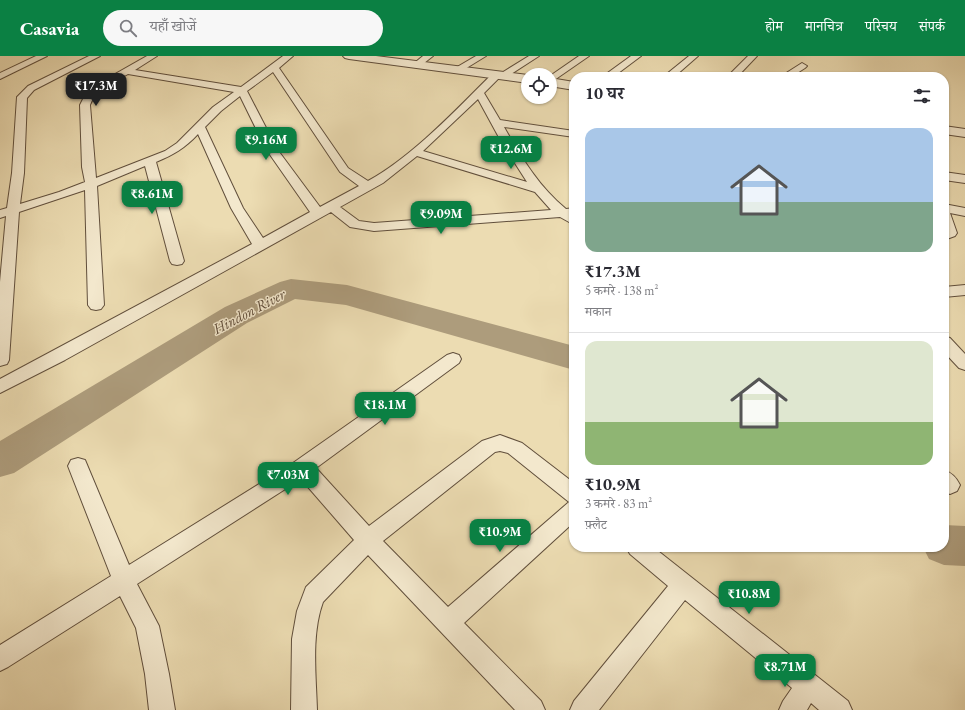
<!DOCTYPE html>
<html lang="hi">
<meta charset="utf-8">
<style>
:root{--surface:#fff;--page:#f7f7f7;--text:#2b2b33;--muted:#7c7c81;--line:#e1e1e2;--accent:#0b8043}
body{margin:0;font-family:"EB Garamond","Noto Serif Devanagari",serif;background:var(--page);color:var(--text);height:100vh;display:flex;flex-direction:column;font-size:15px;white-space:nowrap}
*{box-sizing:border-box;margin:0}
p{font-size:13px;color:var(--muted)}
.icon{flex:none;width:22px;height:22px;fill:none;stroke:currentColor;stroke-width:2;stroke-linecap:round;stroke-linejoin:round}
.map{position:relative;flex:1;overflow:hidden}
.panel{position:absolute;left:569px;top:16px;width:380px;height:480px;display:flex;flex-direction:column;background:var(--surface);border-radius:16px;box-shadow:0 1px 3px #0004}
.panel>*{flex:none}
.controls{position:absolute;left:521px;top:12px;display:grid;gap:8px}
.controls a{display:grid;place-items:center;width:36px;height:36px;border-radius:50%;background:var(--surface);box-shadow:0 1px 3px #0004;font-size:20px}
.price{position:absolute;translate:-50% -34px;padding:0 9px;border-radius:8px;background:var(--accent);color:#fff;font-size:13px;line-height:26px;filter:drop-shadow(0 1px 2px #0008)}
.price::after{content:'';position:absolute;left:50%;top:24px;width:12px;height:9px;margin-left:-6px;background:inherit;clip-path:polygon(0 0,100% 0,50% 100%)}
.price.selected{background:#222;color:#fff}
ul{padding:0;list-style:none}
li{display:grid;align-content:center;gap:8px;height:212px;padding:0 16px}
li+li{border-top:1px solid var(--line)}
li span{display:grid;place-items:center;height:124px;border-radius:12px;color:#555}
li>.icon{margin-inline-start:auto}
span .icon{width:72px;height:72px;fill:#fffc;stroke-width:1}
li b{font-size:17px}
h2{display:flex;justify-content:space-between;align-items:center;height:48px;padding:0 16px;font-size:17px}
header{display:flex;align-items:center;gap:24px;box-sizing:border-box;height:56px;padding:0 20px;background:var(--accent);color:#fff}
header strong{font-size:19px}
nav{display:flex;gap:22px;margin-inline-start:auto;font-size:14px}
.search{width:280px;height:36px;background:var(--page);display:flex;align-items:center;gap:10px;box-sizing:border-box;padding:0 14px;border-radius:22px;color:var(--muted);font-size:15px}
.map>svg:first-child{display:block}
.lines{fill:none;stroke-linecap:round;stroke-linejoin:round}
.river{fill:#ad9c7c;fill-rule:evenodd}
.minor-casing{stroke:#614f3c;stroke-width:2}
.tertiary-casing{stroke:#614f3c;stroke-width:2}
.minor{fill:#f3e8cd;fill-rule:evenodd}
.tertiary{fill:#f3e8cd;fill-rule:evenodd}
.labels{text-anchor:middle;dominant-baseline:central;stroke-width:3;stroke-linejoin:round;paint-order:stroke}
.water-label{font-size:15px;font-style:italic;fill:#5e4b38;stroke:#f3e8cd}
</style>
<header>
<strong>Casavia</strong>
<div class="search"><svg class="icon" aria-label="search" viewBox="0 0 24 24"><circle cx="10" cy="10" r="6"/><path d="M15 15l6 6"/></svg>यहाँ खोजें</div>
<nav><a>होम</a><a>मानचित्र</a><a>परिचय</a><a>संपर्क</a></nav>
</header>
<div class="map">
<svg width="965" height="654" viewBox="0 0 965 654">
<rect width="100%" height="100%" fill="#ecdcb2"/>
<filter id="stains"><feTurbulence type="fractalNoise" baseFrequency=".005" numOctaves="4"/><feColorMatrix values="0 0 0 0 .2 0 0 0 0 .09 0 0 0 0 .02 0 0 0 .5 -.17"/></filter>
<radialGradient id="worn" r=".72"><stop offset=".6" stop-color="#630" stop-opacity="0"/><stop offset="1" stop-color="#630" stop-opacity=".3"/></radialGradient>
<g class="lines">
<!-- river -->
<path class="river" d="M291,223L347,229L574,290V314L346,249L295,243L247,267L14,417L0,421V385L225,251L280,226Z
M944,469L965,470V510L944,509L929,503L923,491H944Z"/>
<defs>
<path id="minor" d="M36,0H47L0,23V17Z
M89,0H100L34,34L27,42L24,117L20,148L59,136L85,126L82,111L80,49L85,39L94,30L147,0H157L135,14L241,31L283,0H293L279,12L348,112L368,125C412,101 457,53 493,17L500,18L529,0H539L505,22H499L484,37L500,64L574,75V81L504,71C521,101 539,131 566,153L574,152V164L569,166L560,161L374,175L350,171L331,156L65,304L0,337V323L252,188L231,152L198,78C185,92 173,99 156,106L184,205L182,208L177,209L172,208L170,205L145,110L97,130L104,249L101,253L96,254L91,253L88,249L85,134L19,156L9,304L7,308L0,310V226L6,160L0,162V154L7,152L12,117L17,41L28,30ZM273,16L340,116L359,130L320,151L277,93L247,35ZM128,18L234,36L213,51L177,87L165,95L96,122L90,49C96,33 114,26 128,18ZM240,40L266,93L310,156L263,182L243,152L205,71L221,55ZM478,43L502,87L527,126L423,95ZM417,100L535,136L551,154L374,167L359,165L340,151L383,127Z
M423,0H433L419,11H413L412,9Z
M476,0H486L460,16H454L452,14Z
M579,0H589L550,27V20Z
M631,0H641L613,21H602Z
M689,0H698L674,21H663Z
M748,0H757L737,21H727Z
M802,7L807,10L805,12L791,21H780Z
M944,116L965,119V127L944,124Z
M944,148L965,152V160L950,157L957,177L955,180L944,184Z
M965,229V239L944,241V231Z
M944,280L950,282L965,298V314L959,312L944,296Z
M453,297L459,299L461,303L459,307L316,412L369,470L482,385L500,379L522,387L574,427V466L464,567L541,645L545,654H515L368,499L323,546C311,579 316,619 317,654H291L292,583L297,555L306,531L354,484L301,423L137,528L159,570L169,618L175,654H149L145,618L136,572L120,540L8,611L0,615V589L111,520L68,410L71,404L78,402L85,404L129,509L293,407L447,299ZM500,395L508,397L569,446L448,551L383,485L495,396Z
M944,414C952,417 956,421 960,429L957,435L950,438L944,435Z
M626,491H653L848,645L852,654H819L811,647L807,654H779L783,645L792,632L685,544L599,654H570L574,645L668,530L630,498Z"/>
<path id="tertiary" d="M343,0H376L528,19V27L349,3L345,2Z
M550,22L574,26V34L550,30Z
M944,70L965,73V81L944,78Z"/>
</defs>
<!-- minor casing -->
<use href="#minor" class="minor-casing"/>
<!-- tertiary casing -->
<use href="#tertiary" class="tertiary-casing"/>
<!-- minor -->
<use href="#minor" class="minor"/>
<!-- tertiary -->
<use href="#tertiary" class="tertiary"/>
</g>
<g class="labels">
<!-- water labels -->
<g class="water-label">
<text transform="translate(249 255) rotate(-28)">Hindon River</text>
</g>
</g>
<rect width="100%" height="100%" filter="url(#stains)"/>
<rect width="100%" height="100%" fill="url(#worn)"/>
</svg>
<div class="controls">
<a><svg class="icon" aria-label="locate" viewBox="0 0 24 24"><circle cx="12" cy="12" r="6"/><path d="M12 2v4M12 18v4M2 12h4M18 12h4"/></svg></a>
</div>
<b class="price selected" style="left:96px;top:51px">₹17.3M</b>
<b class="price" style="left:266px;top:105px">₹9.16M</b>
<b class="price" style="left:511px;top:114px">₹12.6M</b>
<b class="price" style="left:152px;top:159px">₹8.61M</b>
<b class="price" style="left:441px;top:179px">₹9.09M</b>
<b class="price" style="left:385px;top:370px">₹18.1M</b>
<b class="price" style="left:288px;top:440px">₹7.03M</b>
<b class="price" style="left:500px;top:497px">₹10.9M</b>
<b class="price" style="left:749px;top:559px">₹10.8M</b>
<b class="price" style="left:785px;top:632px">₹8.71M</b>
<section class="panel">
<h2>10 घर<svg class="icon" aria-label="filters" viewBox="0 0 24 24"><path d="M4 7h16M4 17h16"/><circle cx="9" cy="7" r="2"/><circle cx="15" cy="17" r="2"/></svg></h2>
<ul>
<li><span style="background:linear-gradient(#a9c7e8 60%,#7fa58c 0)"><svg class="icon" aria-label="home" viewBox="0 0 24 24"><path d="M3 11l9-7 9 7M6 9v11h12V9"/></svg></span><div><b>₹17.3M</b><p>5 कमरे · 138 m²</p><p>मकान</p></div></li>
<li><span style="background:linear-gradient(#dfe7d0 65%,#8fb573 0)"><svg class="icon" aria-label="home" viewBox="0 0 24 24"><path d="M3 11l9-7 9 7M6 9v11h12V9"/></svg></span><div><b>₹10.9M</b><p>3 कमरे · 83 m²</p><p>फ़्लैट</p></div></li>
</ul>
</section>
</div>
